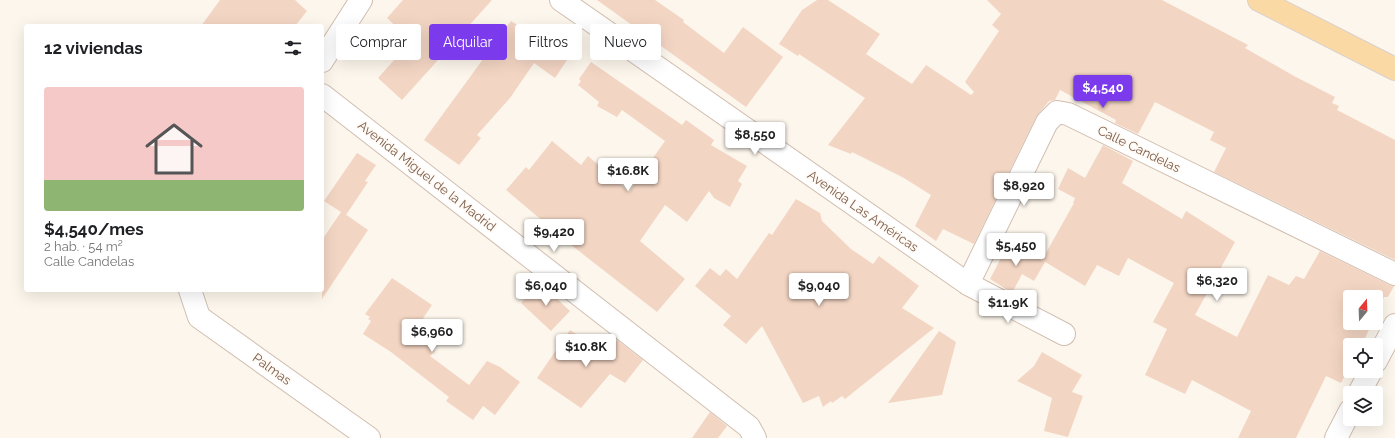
<!DOCTYPE html>
<html lang="es">
<meta charset="utf-8">
<style>
:root{--surface:#fff;--page:#f2f2f2;--text:#202124;--muted:#757577;--line:#e0e0e0;--accent:#7c3aed}
body{margin:0;font-family:Raleway,sans-serif;background:var(--page);color:var(--text);height:100vh;display:flex;flex-direction:column;font-size:15px;white-space:nowrap}
*{box-sizing:border-box;margin:0}
p{font-size:13px;color:var(--muted)}
.icon{flex:none;width:22px;height:22px;fill:none;stroke:currentColor;stroke-width:2;stroke-linecap:round;stroke-linejoin:round}
.map{position:relative;flex:1;overflow:hidden}
.panel{position:absolute;left:24px;top:24px;width:300px;height:268px;display:flex;flex-direction:column;background:var(--surface);border-radius:4px;box-shadow:0 4px 16px #0002}
.panel>*{flex:none}
.banner{position:absolute;left:336px;top:24px;width:380px;height:36px;display:flex;gap:8px}
.needle{width:26px;rotate:19deg}
.buttons{position:absolute;left:1343px;top:290px;display:grid;gap:8px}
.buttons a{display:grid;place-items:center;width:40px;height:40px;border-radius:4px;background:var(--surface);box-shadow:0 4px 16px #0002;font-size:20px}
.price{position:absolute;translate:-50% -34px;padding:0 9px;border-radius:4px;background:#fff;color:#222;font-size:13px;line-height:26px;filter:drop-shadow(0 1px 2px #0008)}
.price::after{content:'';position:absolute;left:50%;top:24px;width:12px;height:9px;margin-left:-6px;background:inherit;clip-path:polygon(0 0,100% 0,50% 100%)}
.price.on{background:var(--accent);color:#fff}
ul{padding:0;list-style:none}
li{display:grid;align-content:center;gap:8px;height:212px;padding:0 20px}
li+li{border-top:1px solid var(--line)}
li span{display:grid;place-items:center;height:124px;border-radius:4px;color:#555}
li>.icon{margin-inline-start:auto}
span .icon{width:72px;height:72px;fill:#fffc;stroke-width:1}
li b{font-size:17px}
h2{display:flex;justify-content:space-between;align-items:center;height:48px;padding:0 20px;font-size:17px}
.chip{padding:0 14px;border-radius:4px;background:var(--surface);box-shadow:0 4px 16px #0002;font-size:14px;line-height:36px}
.chip.on{background:var(--accent);color:#fff}
.map>svg:first-child{display:block}
.building{fill:#f3d5c3}
.lines{fill:none;stroke-linecap:round;stroke-linejoin:round}
.minor-casing{stroke:#d1beb0;stroke-width:24}
.major-casing{stroke:#dad1cd;stroke-width:24}
.minor{stroke:#fff;stroke-width:22}
.major{stroke:#fbd9a5;stroke-width:22}
.labels{text-anchor:middle;dominant-baseline:central;stroke-width:3;stroke-linejoin:round;paint-order:stroke}
.street-label{font-size:13px;fill:#7a5c4d;stroke:#fffaf3}
</style>
<div class="map">
<svg width="1395" height="438" viewBox="0 0 1395 438">
<rect width="100%" height="100%" fill="#fdf6ec"/>
<!-- building -->
<path class="building" d="M220,0H295L307,11L295,26H201Z
M403,0H492L402,100L378,78L411,41L387,18Z
M597,0H655L684,20L683,22L724,53L743,27L783,57L746,107Z
M817,0H828L880,34L866,54L912,84L926,65L971,95L974,92L965,82L999,31L992,25L1001,14L987,0H1162L1248,45L1245,48L1294,76L1335,97L1332,103L1339,106L1337,110L1395,140V260L1214,172L1226,148L1210,140L1214,132L1155,102L1138,134L1115,123L1116,120L1060,90L1055,100L1049,101L1036,117L974,244L943,229L936,241L915,226L931,195L904,178L852,152L851,154L828,145L865,98L799,54L798,56L779,44L802,10Z
M511,21L569,57L555,78L534,63L510,98L477,135L481,138L459,165L424,140Z
M591,62L682,125L686,120L714,140L711,145L747,166L738,181L742,184L730,207L714,198L709,191L687,222L665,205L640,241L685,279L657,312L575,248L506,190L526,167L529,170L552,141L581,165L588,156L629,192L665,141L622,110L617,117L597,106L599,102L578,85L581,81L579,79Z
M1103,145L1133,161L1122,183L1182,219L1186,211L1235,242L1195,315L1237,337L1268,275L1289,285L1296,276L1304,279L1320,251L1390,285L1394,286L1388,297H1384L1376,314V297H1350V323H1372L1362,345H1350V366L1341,383L1326,376L1296,438H1238L1251,411L1192,380L1185,394L1145,375L1167,329L1153,322L1174,283L1128,258L1119,276L1097,265L1085,286L1042,260L1074,203H1073L1075,198L1058,189L1068,168L1085,178Z
M357,153L376,165L365,181L368,182L346,215L345,214L368,230L322,299V240L341,212L324,201Z
M796,199L820,213L822,221L851,249L873,264L879,256L919,286L902,308L934,328L845,399L842,396L832,403L831,401L823,407L819,396L803,403L762,326L746,344L723,325L731,316L695,286L710,268L720,276L726,269L737,279L769,233L772,235Z
M1010,241L1045,262L1034,281L1022,274L1012,293L990,279Z
M392,278L432,305L412,335L435,351L430,356L469,385L487,361L500,367L520,382L495,415L483,406L473,420L446,401L449,397L391,352L363,334L371,321L368,319L370,317L365,314Z
M540,283L570,311L551,331L521,303Z
M570,330L606,354L617,340L643,360L625,383L610,374L581,408L537,378Z
M939,331L956,342L942,395L888,403Z
M1042,352L1082,375L1072,392L1083,396L1068,437L1044,431L1052,398L1017,381L1034,366Z
M710,412L727,426L718,438H692Z"/>
<g class="lines">
<defs>
<path id="minor" d="M561,0L968,284L1064,334
M322,61L361,0
M322,95L749,427L755,438
M968,284L1047,122L1057,112L1068,114L1395,274
M190,290L199,317L369,438
M1376,361L1395,325
M1359,393L1371,371
M1336,438L1350,411"/>
<path id="major" d="M1259,0L1395,69"/>
</defs>
<!-- minor casing -->
<use href="#minor" class="minor-casing"/>
<!-- major casing -->
<use href="#major" class="major-casing"/>
<!-- minor -->
<use href="#minor" class="minor"/>
<!-- major -->
<use href="#major" class="major"/>
</g>
<g class="labels">
<!-- street labels -->
<g class="street-label">
<text transform="translate(1139 149) rotate(26)">Calle Candelas</text>
<text transform="translate(427 176) rotate(38)">Avenida Miguel de la Madrid</text>
<text transform="translate(863 211) rotate(35)">Avenida Las Américas</text>
<text transform="translate(272 369) rotate(36)">Palmas</text>
</g>
</g>
</svg>
<div class="buttons">
<a><svg class="needle" viewBox="-14 -14 28 28"><path d="M0-13l5 13h-10z" fill="#e53935"/><path d="M0 13l5-13h-10z" fill="#757577"/></svg></a>
<a><svg class="icon" aria-label="locate" viewBox="0 0 24 24"><circle cx="12" cy="12" r="6"/><path d="M12 2v4M12 18v4M2 12h4M18 12h4"/></svg></a>
<a><svg class="icon" aria-label="layers" viewBox="0 0 24 24"><path d="M12 4l9 5-9 5-9-5zM3 14l9 5 9-5"/></svg></a>
</div>
<b class="price on" style="left:1103px;top:109px">$4,540</b>
<b class="price" style="left:755px;top:156px">$8,550</b>
<b class="price" style="left:628px;top:192px">$16.8K</b>
<b class="price" style="left:1024px;top:207px">$8,920</b>
<b class="price" style="left:554px;top:253px">$9,420</b>
<b class="price" style="left:1016px;top:267px">$5,450</b>
<b class="price" style="left:1217px;top:302px">$6,320</b>
<b class="price" style="left:546px;top:307px">$6,040</b>
<b class="price" style="left:819px;top:307px">$9,040</b>
<b class="price" style="left:1008px;top:324px">$11.9K</b>
<b class="price" style="left:432px;top:353px">$6,960</b>
<b class="price" style="left:586px;top:368px">$10.8K</b>
<div class="banner">
<a class="chip">Comprar</a>
<a class="chip on">Alquilar</a>
<a class="chip">Filtros</a>
<a class="chip">Nuevo</a>
</div>
<section class="panel">
<h2>12 viviendas<svg class="icon" aria-label="filters" viewBox="0 0 24 24"><path d="M4 7h16M4 17h16"/><circle cx="9" cy="7" r="2"/><circle cx="15" cy="17" r="2"/></svg></h2>
<ul>
<li><span style="background:linear-gradient(#f6c9c9 75%,#8fb573 0)"><svg class="icon" aria-label="home" viewBox="0 0 24 24"><path d="M3 11l9-7 9 7M6 9v11h12V9"/></svg></span><div><b>$4,540/mes</b><p>2 hab. · 54 m²</p><p>Calle Candelas</p></div></li>
</ul>
</section>
</div>
